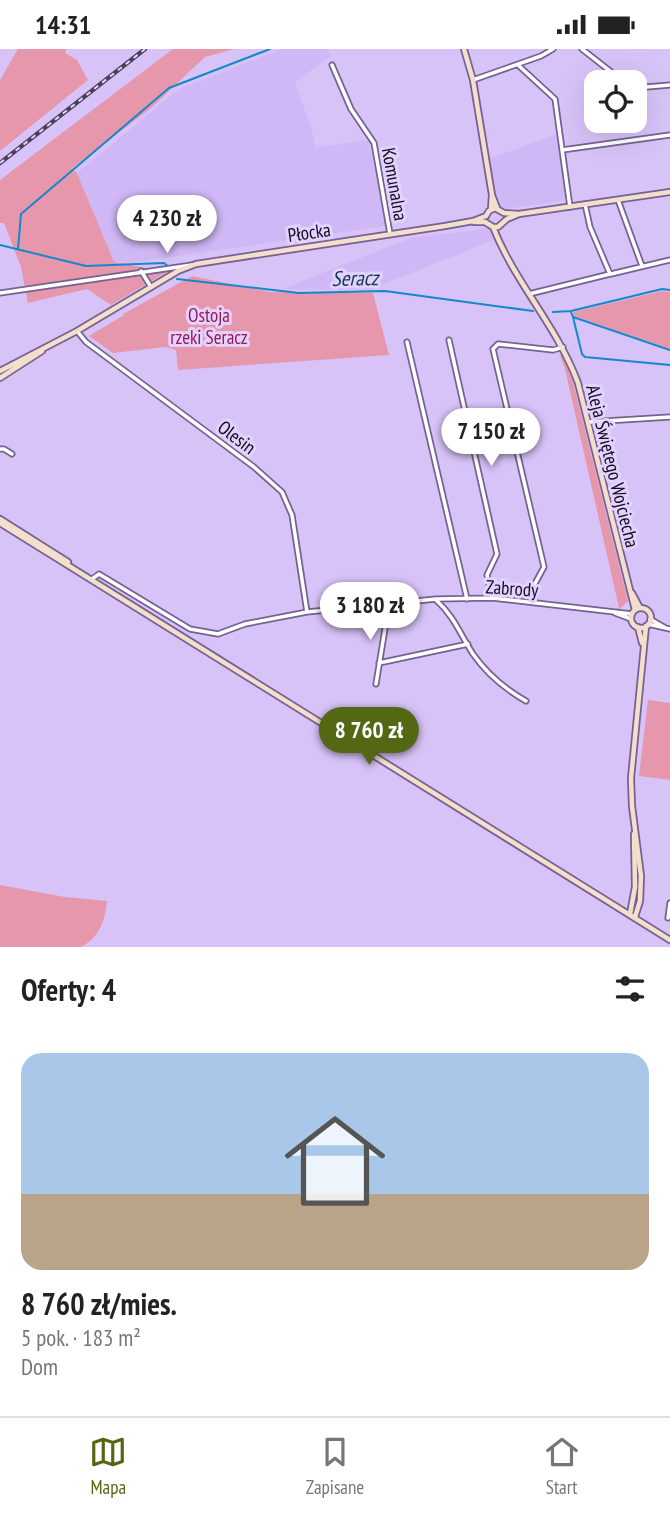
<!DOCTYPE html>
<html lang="pl">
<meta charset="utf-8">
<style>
:root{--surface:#fff;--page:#f6f6f6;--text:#222;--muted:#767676;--line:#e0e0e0;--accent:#546814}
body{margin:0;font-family:"PT Sans Narrow",sans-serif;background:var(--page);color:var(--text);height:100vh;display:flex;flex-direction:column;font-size:26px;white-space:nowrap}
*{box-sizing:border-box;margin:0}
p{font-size:23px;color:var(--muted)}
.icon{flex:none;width:38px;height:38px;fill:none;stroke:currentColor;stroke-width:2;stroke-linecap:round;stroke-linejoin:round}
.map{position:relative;height:898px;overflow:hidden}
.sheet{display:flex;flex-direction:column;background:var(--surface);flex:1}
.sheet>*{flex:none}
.tools{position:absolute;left:584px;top:21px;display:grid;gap:14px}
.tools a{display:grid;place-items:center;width:63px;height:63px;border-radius:14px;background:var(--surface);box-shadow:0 7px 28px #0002;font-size:35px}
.price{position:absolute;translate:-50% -60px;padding:0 16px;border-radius:24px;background:#fff;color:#222;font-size:23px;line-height:46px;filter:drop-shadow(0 2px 4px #0008)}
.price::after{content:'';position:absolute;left:50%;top:42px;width:21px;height:16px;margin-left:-10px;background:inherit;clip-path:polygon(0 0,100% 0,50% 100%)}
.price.current{background:var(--accent);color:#fff}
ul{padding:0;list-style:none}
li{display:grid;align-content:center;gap:14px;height:371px;padding:0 21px}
li span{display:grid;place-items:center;height:217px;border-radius:21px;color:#555}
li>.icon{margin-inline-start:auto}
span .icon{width:126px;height:126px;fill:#fffc;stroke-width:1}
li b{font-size:30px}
h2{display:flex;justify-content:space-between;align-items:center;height:84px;padding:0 21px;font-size:30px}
.status{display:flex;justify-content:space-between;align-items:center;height:49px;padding:0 35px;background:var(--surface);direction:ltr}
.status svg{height:19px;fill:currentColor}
.dock{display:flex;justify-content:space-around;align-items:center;height:98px;border-top:2px solid var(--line);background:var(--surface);font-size:19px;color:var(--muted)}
.dock a{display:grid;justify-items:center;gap:4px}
.dock .current{color:var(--accent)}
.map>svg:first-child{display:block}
.built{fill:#cfb8f5}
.green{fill:#e697ac}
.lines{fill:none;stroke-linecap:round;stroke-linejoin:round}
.stream{stroke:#1388cb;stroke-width:2}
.street-casing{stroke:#756192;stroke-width:7}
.secondary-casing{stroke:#756192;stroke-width:8}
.street{stroke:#fff;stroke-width:3.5}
.secondary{stroke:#f3dfcc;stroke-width:4.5}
.rail-casing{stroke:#4b405c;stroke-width:4.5}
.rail{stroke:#e3d2fe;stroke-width:2;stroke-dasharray:5;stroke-linecap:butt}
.labels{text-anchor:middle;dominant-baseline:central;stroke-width:6;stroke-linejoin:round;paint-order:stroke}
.street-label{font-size:19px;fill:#140c1e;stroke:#e3d2fe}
.park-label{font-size:19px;fill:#9b174f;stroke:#e3d2fe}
.water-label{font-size:21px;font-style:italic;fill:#0e3955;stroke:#e3d2fe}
</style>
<div class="status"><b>14:31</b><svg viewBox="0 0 49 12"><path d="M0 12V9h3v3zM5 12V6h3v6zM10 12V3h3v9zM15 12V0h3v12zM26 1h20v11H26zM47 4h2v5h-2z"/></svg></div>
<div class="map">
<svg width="670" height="898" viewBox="0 0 670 898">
<rect width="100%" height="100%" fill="#d8c3f9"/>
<!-- built -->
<path class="built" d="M282,0H328L331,7L295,33L310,76L317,104V98L369,91L385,177L130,214L114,213L77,124L179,40Z
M557,85L565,149L562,152L497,161L489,110Z
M491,179L496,190L369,241L282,240L411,189Z"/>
<!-- green -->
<path class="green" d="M18,0H66L65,4L77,11L88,31L0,102V31Z
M173,0H234L205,8L151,59L72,119L77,124L114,213L167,223L111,256L87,240L28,254L21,218L4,174H0V131Z
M192,227L270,243L373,244L389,306L178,321L176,301L166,298L113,304L89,287L124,266L123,265Z
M662,242L670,243V300L574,267L573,263Z
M559,304L564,310L573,333L628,552L620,560H616L619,559L565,320Z
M648,651L670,654V731L639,727Z
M0,836L65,848L107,852C105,871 100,888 81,898H0Z"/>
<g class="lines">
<!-- stream -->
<path class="stream" d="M0,196L86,217L164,214L169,218
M18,200L21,165L169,39L270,0
M177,230L299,244L385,242L533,262
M553,263L571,262L662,240L670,241
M571,263L573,268L670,301
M573,268L582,305L585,308L670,316"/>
<defs>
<path id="street" d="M582,0L624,33
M332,16L351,60L374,94L390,185
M518,16L555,50L570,158
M473,31L541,7L553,0
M635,39L670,36
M562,101L670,86
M618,151L642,217
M141,222L151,238
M611,225L670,211
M0,244L192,216
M529,245L610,225L590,178L585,155
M77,282L86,293L254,418L282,443L292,466L307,563
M449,291L497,505L487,526L492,549
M407,293L467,550
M589,373L670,368
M0,400H4L12,405
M92,530L99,525L190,580L218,585L245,575L307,563L436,550L492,549L632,565
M436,551C454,567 460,585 473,605C487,625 505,640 526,652
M535,554L532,540L544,518L493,300L498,295L553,301L563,298
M615,564L631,570
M650,570L664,578
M648,575L670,580
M379,614L468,595
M376,635L389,555
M668,869L670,854"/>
<path id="secondary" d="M464,0L473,31L492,146L491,160
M492,146L497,159
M486,167L489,162L495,159L504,164L519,165L670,143
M474,173H485L493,178H498L507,170L519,165
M493,178C515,234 557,277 578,334L635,561
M0,322L77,282L178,222L196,215L445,177L473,172L486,167
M0,329L42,302
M0,470L68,513
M0,474L670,891
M632,544L640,559
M631 569a10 10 0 1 1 20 0a10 10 0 1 1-20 0Z
M638,578L642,594
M630,865L635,838L634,785
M635,868L640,852L641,827L632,757L631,729L646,577"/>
</defs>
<!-- street casing -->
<use href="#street" class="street-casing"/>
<!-- secondary casing -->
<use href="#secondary" class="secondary-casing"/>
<!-- street -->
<use href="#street" class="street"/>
<!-- secondary -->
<use href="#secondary" class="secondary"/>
<defs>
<path id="rail" d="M0,114L145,0"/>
</defs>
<!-- rail casing -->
<use href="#rail" class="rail-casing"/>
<!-- rail -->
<use href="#rail" class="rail"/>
</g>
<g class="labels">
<!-- street labels -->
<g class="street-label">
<text transform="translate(395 135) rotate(80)">Komunalna</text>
<text transform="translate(309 183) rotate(-8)">Płocka</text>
<text transform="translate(237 388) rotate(37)">Olesin</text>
<text transform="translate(613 417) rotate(76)">Aleja Świętego Wojciecha</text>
<text transform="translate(512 539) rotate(4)">Zabrody</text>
</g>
<!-- park labels -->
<g class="park-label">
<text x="209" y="266">Ostoja<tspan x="209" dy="22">rzeki Seracz</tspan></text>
</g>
<!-- water labels -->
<g class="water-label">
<text transform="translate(355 229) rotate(-1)">Seracz</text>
</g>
</g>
</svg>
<div class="tools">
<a><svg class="icon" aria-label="locate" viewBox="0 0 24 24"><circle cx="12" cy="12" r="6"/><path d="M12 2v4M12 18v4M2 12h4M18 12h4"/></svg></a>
</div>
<b class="price" style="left:167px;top:206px">4 230 zł</b>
<b class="price" style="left:491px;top:419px">7 150 zł</b>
<b class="price" style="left:370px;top:593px">3 180 zł</b>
<b class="price current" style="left:369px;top:718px">8 760 zł</b>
</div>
<section class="sheet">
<h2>Oferty: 4<svg class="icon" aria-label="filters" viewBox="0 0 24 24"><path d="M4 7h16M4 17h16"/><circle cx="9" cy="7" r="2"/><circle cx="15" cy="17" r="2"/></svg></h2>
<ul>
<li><span style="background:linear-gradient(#a9c7e8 65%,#b9a48a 0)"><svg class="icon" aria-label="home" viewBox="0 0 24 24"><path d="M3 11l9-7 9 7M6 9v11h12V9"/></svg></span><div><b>8 760 zł/mies.</b><p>5 pok. · 183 m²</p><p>Dom</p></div></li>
</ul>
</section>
<nav class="dock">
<a class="current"><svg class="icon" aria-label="map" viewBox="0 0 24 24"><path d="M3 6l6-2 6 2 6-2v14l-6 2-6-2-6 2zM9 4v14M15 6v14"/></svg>Mapa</a>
<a><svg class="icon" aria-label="saved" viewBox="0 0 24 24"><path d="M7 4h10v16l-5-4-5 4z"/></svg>Zapisane</a>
<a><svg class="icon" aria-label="home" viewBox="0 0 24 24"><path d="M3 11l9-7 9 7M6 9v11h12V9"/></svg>Start</a>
</nav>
